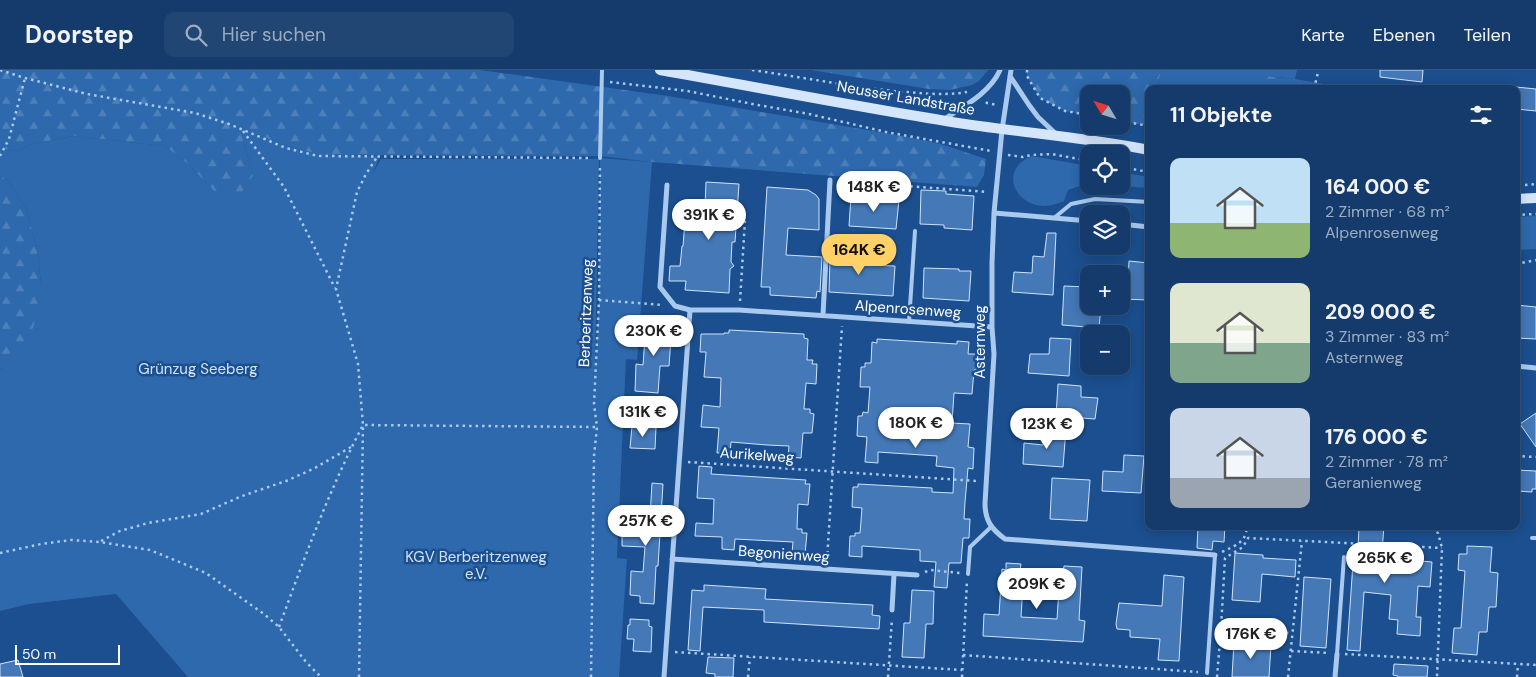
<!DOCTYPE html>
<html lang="de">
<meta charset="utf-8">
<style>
:root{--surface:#143b6b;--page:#214673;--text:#f1f3f6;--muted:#9dadc1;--line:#33557e;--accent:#ffd166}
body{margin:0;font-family:"DM Sans",sans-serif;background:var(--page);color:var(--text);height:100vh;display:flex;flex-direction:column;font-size:19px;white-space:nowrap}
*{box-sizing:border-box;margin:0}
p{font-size:16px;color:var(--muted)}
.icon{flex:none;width:28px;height:28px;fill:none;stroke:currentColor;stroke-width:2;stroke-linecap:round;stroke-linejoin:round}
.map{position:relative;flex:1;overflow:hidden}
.side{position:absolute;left:1145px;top:15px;width:375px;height:445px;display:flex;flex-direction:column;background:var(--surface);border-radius:10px;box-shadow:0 2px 12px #0003,0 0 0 1px var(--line)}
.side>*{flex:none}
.needle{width:32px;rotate:308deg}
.tools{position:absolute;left:1080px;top:15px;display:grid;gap:10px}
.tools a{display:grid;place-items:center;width:50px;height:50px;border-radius:10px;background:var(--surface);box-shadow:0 2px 12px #0003,0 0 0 1px var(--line);font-size:25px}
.scale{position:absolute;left:15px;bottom:12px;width:105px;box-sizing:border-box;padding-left:5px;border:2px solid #fff;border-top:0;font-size:14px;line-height:18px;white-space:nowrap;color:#fff;-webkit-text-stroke:4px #1b4f8f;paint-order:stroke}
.price{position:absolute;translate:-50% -42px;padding:0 11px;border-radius:18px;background:#fff;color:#222;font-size:16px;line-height:32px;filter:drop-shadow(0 1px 2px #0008)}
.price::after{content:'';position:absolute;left:50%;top:30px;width:15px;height:11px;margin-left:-8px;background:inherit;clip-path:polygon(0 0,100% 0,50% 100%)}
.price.active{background:var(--accent);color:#111}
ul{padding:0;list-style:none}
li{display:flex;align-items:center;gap:15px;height:125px;padding:0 25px}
li span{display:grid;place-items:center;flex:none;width:140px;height:100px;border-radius:10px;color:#555}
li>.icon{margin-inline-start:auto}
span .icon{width:60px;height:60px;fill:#fffc;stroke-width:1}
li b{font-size:21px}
h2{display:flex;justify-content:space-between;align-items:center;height:60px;padding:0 25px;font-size:21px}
header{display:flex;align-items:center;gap:30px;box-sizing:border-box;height:70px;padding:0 25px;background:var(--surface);border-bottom:1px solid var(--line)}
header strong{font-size:24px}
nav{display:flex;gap:28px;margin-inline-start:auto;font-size:18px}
.search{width:350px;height:45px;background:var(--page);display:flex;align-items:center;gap:12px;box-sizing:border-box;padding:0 18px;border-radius:10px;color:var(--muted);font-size:19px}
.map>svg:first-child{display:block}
.green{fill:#2e69ad}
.forest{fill:url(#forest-firs)}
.building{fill:#4478b7;stroke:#cfe3fa}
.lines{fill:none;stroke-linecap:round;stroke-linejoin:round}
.path{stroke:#a9c9ee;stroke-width:2.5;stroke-dasharray:2.5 4;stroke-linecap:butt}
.lane{stroke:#a9c9ee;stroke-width:4}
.street{stroke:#a9c9ee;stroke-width:5}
.secondary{stroke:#d6e6fa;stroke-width:10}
.labels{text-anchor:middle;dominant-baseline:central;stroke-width:5;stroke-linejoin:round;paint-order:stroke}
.street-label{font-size:15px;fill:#fff;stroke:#1b4f8f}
.park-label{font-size:15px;fill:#cfe3fa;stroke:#1b4f8f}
</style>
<header>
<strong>Doorstep</strong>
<div class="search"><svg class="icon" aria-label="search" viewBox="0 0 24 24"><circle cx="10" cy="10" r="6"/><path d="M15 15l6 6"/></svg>Hier suchen</div>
<nav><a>Karte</a><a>Ebenen</a><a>Teilen</a></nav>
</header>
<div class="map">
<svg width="1536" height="607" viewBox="0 0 1536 607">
<defs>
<pattern id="forest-firs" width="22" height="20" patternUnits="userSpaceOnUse" patternTransform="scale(1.25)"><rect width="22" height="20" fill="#2e69ad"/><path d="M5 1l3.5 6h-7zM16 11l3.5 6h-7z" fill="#4d80b9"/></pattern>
</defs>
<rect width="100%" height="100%" fill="#1b4f8f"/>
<!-- green -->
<path class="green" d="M1161,0H1297L1295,9L1267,6L1255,19H1157Z
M240,58L287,76L322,85L380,86L373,103L381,89H599L595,300L599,230L600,88L652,92L637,290L626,289L617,488L627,489L619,607H188L116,524L29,534L0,541V298L3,299L41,214L37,178L26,138L9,112L0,105V86L4,79L18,81L32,74L73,66L165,76L188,94L214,121L253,106Z
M1032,86L1089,96V114L1083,115L1068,120L1064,131C1059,133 1051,136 1045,136C1013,135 999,99 1032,86Z
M1121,102L1149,107V118L1121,116Z
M1536,146V179L1516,180V147Z"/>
<!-- forest -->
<path class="forest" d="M0,0H480L668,26L902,66L941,74L986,89L984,105L977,117L652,92L600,86L322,85L287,76L240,58L253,106L241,123L214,121L188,94L165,76L73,66L32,74L18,81L4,79L0,86Z
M811,0H988L979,11L972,15L950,20L929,19Z
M1027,0H1161L1157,19H1149V56L1121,51V24H1089V45L1065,41L1040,28L1027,6Z
M1266,6L1295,9L1330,15L1329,19H1255Z
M0,105L9,112L26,138L37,178L41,214L39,242L31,263L18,287L3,299L0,298Z"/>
<!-- building -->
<path class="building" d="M1380,0H1423L1422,12L1380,7Z
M1516,17L1536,19V41L1516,39Z
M706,112L739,114L735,172H732L731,192L734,196L730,199L729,223L685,220L686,211H669L670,196H680L682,176H683L686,136L705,138Z
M767,117L808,120L816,125L819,129V160L788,158L786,185L822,187L820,222L817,221L816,228L770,225V217H761Z
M921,120L946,121V124L974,126L972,160L944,158V155L920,154Z
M851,126L899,130L896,159L849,156Z
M1047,163H1056L1053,225L1012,222L1014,202L1032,203L1033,186L1044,187Z
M835,174L847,175L846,194L895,196L893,226L829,222L830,188H834Z
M1129,191L1149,193V230L1121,229V209H1128Z
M924,198L959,199V201H971L969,231L923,228Z
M1064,216L1089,217V236H1101L1099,258L1062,255Z
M1516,235L1536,237V269L1516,268Z
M646,253L672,254L669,296H660L658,323L635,321L636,294L643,295Z
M729,260L804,264V268L808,269L807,290H813L812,294H817L816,314L806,313L804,339H810V343L814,344L812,363H803L801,388L788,387L789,376L767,375L731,372L730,383H717L719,358L701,357L703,335L720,337L721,308L704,307L706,282H700L701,264H724V263H729Z
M1050,268L1071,269L1069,306L1028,303L1030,284H1049Z
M877,269L957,274V271L969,272L968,284H981L980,300H974L972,324L954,323L952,353L970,354L968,377L974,378L973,399L968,398L965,432L964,449H970L969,468H963L961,493H949L947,518L934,517L936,492L920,491V480L862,476V487L849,486L850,466H855V463H860L862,438L852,437L853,417H858V414L932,418V422L953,423L954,398L936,396L937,386L878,382V393L865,392L867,367L857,366L858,346H862L863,342L868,343L870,317H860L861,297H865V293H871L872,272L877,273Z
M1058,314L1081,316V327L1098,328L1095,349L1056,346Z
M1536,343V377L1520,354Z
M632,356L656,357L655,379L630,378Z
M1044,358L1066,359L1063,397L1023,394L1024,373L1043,375Z
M1124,385L1144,386L1141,423L1102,421L1103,401L1123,402Z
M699,396L712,397L711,404L806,410L805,414H810L808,435L798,434L797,459H802V463H807L805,484L792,483L793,472L735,469L734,480L722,479V467L695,466L696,453L713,454L714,429L697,428Z
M1516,400L1536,401V419H1532V422L1516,421Z
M1052,408L1090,410L1087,451L1050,449Z
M652,413L663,414L658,496H656L654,534L640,533V526L630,525L631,501L643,502L645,477L622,476V453L638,454V446L650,447Z
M1198,456H1225L1224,472L1213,471L1212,480L1197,478Z
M1359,456H1384L1382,481L1410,482L1409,490L1432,492L1430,517L1418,516L1416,547H1421L1420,566L1397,564L1398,550L1389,549L1391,525L1364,522L1360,581L1347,580L1354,478L1358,479Z
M1467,476L1492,477L1490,502L1498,503L1496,537H1489L1487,562H1479L1477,585L1452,583L1454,558H1461L1465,501L1458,500L1459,484H1467Z
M1235,483L1263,485V488L1296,490L1295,507L1262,504L1260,532L1232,530Z
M1006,493L1021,494L1020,500L1024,501L1021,547L1057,549L1060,503H1063L1064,496L1082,497L1079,550L1085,551L1083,572L983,566L984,544L999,545L1002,499L1006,500Z
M1164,505L1184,507L1179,591L1158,590L1160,569L1130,567V560L1117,559L1116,554L1119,533L1162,536Z
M1304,507L1331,509L1326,578L1300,576Z
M704,515L766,519L765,529L873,535L872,545L880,546L879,559L764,552V540L703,537L700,581L688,580L692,520L704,521Z
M912,520L934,521L933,554H926L924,588L902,587L904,553H910Z
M630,549L649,550V556L652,557L651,582L633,581L634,569H627L628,555H630Z
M1234,572L1271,575L1269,607H1232Z
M708,587L734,588L733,607H715V604L706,603Z
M18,590L23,607H0V594Z
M1394,594L1428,596L1427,607H1398V606L1393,605Z"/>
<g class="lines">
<!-- path -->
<path class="path" d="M0,0L25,8L87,24L195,43L229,54L286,78L318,86L591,88
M752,0C800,7 847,16 894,21C919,23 943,26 967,22
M1027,0V6L1040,28L1065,41L1089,45
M610,12L687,21L758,35L809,44L886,62L991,81
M1314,19L1318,2
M986,32L987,33L997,35
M1121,51L1149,56
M243,61L284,117L335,218
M1008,85L1023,87L1031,85L1052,84L1089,91
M0,86L9,69L25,8
M1121,97L1149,102
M839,111L988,122
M1525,115L1536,114
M1516,145L1536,144
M1516,194L1536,190
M599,230L662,235
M740,231L745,150
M1516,386L1536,387
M688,392L977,411
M1425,456L1438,463L1442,478L1437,607
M101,471L120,461L148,453L201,444L242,426L286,411L313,399L351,377
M1222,482C1236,475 1246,473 1247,456
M0,483L41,474L71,470L100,472L150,480L206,503L264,544L279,557L306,592L321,607
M827,490L842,256
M925,502L930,500L960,503
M279,557C304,489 329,420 363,355L597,357
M1221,558L1292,563
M1291,581L1330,583
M675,582L962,600
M1345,584L1536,595
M963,585L1198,602
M359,607L363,355L358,294L336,219L357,122L366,104L377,87
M591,607L594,386L597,357L594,334L599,230L600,96
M748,607L750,587
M888,607L892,549
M962,607L967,511
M1217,607L1221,558L1225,488L1243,477L1248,468L1442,478
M1288,607L1302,471
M1517,607L1518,594"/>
<!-- lane -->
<path class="lane" d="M600,88L602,0
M1054,148L1071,134L1095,129L1149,132
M909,252L915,161
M1532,468H1536
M968,504L970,477L991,457
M1337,584L1344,487
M1207,603L1215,485"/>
<!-- street -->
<path class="street" d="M1011,0L1002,60L994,143L992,193V257L994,284L985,433C985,450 991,459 1005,469L1215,485
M1010,6L1029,35L1038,47L1056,64
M943,50C964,36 990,23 1000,0
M667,115L660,217L675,236L690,240H739L992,257
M994,143L1089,151
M1121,154L1149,157
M823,245L830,110
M1516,296L1536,298
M672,489L917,505
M892,540L894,504
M664,607L690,240
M1335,607L1337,584"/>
<!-- secondary -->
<path class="secondary" d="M660,0C762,18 863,38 965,54C1026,63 1088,68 1149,80
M1516,129L1536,128"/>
</g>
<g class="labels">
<!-- street labels -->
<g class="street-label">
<text transform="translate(906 28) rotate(10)">Neusser Landstraße</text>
<text transform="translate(908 239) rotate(4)">Alpenrosenweg</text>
<text transform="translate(586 243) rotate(-88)">Berberitzenweg</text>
<text transform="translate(980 272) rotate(-90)">Asternweg</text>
<text transform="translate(757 385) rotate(4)">Aurikelweg</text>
<text transform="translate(784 484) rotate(4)">Begonienweg</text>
</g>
<!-- park labels -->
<g class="park-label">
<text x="198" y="299">Grünzug Seeberg</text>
<text x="476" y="487">KGV Berberitzenweg<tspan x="476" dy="17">e.V.</tspan></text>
</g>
</g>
</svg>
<div class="tools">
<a><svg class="needle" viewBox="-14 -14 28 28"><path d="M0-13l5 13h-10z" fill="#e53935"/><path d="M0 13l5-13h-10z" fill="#9dadc1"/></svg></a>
<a><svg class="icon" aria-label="locate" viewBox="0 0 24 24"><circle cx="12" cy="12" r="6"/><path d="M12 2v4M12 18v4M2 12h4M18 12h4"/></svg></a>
<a><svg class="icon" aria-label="layers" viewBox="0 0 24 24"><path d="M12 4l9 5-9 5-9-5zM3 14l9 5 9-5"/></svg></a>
<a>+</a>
<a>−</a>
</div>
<div class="scale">50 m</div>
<b class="price" style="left:874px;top:143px">148K €</b>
<b class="price" style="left:709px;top:171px">391K €</b>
<b class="price active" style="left:859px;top:206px">164K €</b>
<b class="price" style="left:654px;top:287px">230K €</b>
<b class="price" style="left:643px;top:368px">131K €</b>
<b class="price" style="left:916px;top:379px">180K €</b>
<b class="price" style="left:1047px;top:380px">123K €</b>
<b class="price" style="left:646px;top:477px">257K €</b>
<b class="price" style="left:1385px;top:514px">265K €</b>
<b class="price" style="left:1037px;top:540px">209K €</b>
<b class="price" style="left:1251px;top:590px">176K €</b>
<section class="side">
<h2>11 Objekte<svg class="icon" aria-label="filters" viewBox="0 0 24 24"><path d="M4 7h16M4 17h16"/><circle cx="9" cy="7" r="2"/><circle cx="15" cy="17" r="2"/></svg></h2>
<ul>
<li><span style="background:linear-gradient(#bfe0f5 65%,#8fb573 0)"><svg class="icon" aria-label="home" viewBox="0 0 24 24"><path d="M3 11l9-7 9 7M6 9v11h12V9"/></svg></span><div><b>164 000 €</b><p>2 Zimmer · 68 m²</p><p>Alpenrosenweg</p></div></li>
<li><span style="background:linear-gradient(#dfe7d0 60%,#7fa58c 0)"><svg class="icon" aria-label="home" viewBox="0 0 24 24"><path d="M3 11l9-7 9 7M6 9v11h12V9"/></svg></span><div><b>209 000 €</b><p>3 Zimmer · 83 m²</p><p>Asternweg</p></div></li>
<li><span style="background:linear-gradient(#c9d6e8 70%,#9aa5b1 0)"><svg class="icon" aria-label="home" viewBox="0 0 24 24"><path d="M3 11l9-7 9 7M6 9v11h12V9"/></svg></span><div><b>176 000 €</b><p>2 Zimmer · 78 m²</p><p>Geranienweg</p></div></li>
</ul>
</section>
</div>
